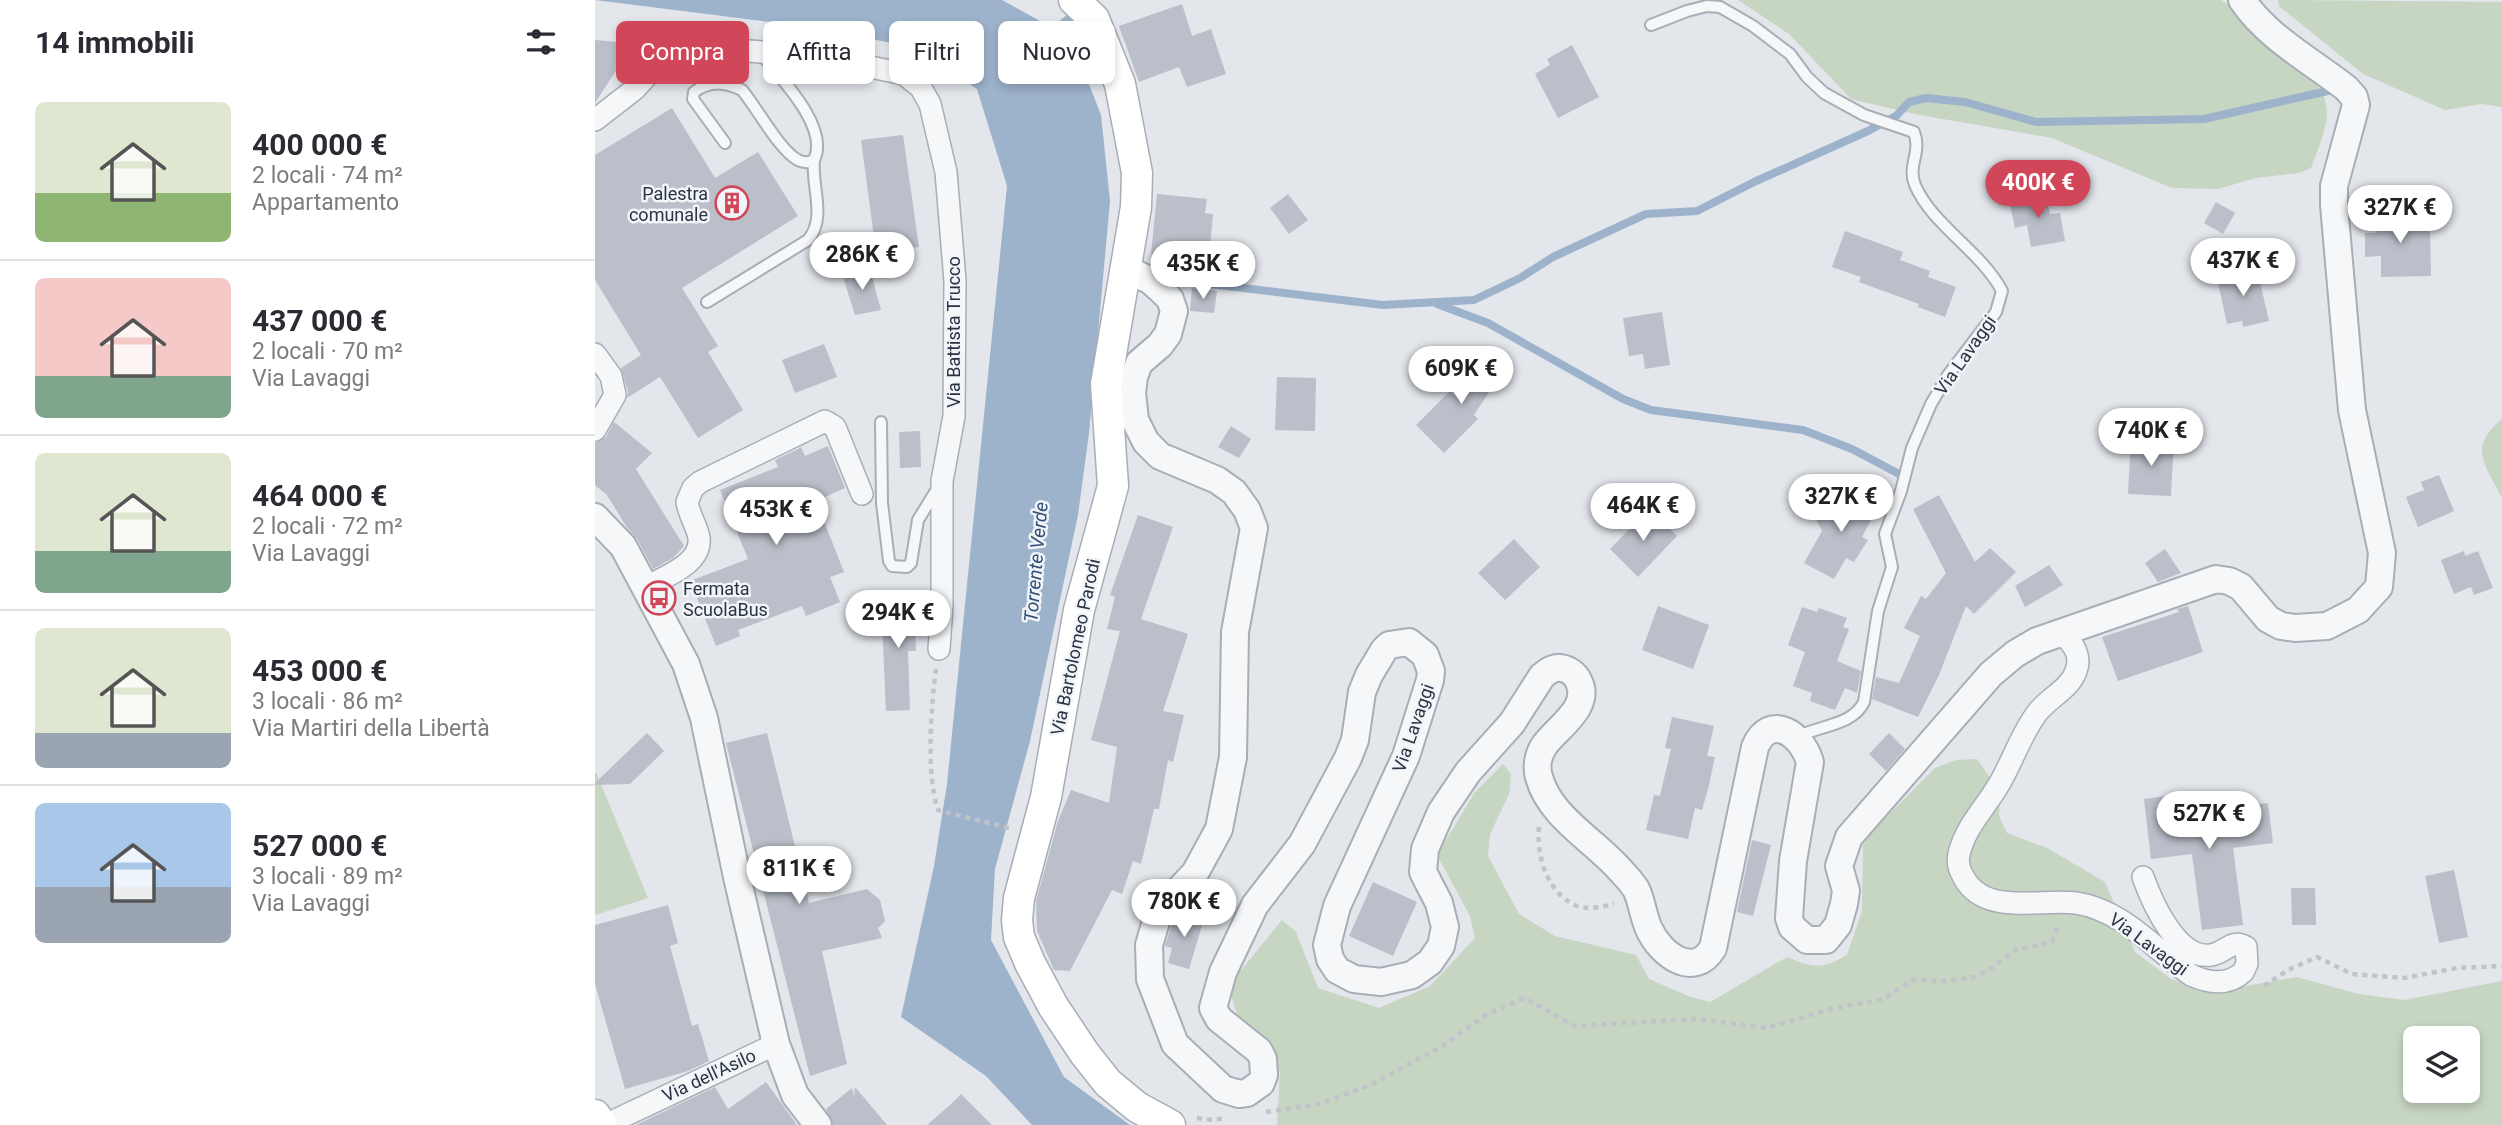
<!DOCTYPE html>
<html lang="it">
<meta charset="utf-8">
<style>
:root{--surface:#fff;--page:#f7f7f7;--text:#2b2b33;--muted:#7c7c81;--line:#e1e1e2;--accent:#d14658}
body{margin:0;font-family:Roboto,sans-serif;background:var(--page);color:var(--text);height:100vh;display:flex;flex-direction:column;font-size:26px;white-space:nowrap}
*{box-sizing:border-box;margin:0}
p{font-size:23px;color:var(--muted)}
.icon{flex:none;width:38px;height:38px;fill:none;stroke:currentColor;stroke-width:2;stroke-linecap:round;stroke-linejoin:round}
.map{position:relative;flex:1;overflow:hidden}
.drawer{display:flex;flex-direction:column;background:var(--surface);width:595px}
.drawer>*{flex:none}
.hud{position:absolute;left:21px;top:21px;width:665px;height:63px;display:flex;gap:14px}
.controls{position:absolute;left:1808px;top:1026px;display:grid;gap:14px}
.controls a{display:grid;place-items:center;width:77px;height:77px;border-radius:10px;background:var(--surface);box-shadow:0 4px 10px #0003;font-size:35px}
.price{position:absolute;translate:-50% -60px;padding:0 16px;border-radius:24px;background:#fff;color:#222;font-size:23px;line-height:46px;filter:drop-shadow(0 2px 4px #0008)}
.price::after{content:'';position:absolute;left:50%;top:42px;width:21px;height:16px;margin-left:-10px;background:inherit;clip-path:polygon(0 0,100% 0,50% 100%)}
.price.on{background:var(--accent);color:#fff}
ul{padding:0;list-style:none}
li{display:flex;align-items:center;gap:21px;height:175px;padding:0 35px}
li+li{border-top:2px solid var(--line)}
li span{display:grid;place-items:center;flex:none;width:196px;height:140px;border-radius:10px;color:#555}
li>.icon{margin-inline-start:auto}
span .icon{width:84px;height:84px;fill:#fffc;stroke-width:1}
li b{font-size:30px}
h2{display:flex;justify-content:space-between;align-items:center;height:84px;padding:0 35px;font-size:30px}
.pill{padding:0 24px;border-radius:10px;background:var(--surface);box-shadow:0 4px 10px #0003;font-size:24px;line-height:63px}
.pill.on{background:var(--accent);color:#fff}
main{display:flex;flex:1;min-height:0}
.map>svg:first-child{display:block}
.green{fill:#c7d5c3;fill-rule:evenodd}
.water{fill:#9db2cb}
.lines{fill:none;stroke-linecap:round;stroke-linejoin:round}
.stream{stroke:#9db2cb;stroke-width:8}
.building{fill:#babfc9}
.service-casing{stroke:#a8adb6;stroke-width:14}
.minor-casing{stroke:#a8adb6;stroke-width:24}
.tertiary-casing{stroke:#a8adb6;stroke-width:30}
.secondary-casing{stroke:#a8adb6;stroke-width:33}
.path{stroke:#c0c4ca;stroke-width:4.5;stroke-dasharray:5 5;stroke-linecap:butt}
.service{stroke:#f5f7f9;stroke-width:10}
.minor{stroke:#f5f7f9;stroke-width:21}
.tertiary{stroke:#f5f7f9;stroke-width:26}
.secondary{stroke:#fff;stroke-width:30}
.labels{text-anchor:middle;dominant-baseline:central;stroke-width:5;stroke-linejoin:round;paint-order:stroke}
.poi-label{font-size:18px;fill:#2a3344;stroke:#f2f5f8;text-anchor:end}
.street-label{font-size:18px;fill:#2a3344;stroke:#f2f5f8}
.water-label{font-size:19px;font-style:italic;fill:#335079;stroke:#f2f5f8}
</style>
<main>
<section class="drawer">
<h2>14 immobili<svg class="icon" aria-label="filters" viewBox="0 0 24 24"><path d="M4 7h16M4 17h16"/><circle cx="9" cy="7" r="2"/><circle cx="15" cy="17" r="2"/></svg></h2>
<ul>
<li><span style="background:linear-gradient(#dfe7d0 65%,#8fb573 0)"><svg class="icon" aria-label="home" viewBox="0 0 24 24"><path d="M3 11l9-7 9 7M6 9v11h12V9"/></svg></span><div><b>400 000 €</b><p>2 locali · 74 m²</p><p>Appartamento</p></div></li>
<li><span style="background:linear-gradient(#f6c9c9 70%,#7fa58c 0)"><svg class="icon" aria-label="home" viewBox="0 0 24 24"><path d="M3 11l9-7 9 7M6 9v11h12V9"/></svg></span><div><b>437 000 €</b><p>2 locali · 70 m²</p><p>Via Lavaggi</p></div></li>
<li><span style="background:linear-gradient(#dfe7d0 70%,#7fa58c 0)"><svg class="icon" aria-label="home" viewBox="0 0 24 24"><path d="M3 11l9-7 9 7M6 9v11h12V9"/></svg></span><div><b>464 000 €</b><p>2 locali · 72 m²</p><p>Via Lavaggi</p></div></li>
<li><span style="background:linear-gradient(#dfe7d0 75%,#9aa5b1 0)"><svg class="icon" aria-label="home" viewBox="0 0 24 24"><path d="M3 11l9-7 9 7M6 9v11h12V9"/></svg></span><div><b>453 000 €</b><p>3 locali · 86 m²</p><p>Via Martiri della Libertà</p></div></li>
<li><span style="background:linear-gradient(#a9c7e8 60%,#9aa5b1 0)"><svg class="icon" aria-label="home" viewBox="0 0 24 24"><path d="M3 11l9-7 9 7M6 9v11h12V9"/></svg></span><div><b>527 000 €</b><p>3 locali · 89 m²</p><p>Via Lavaggi</p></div></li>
</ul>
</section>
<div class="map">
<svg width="1907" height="1125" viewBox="0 0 1907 1125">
<rect width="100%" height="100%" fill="#e3e6eb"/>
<!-- green -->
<path class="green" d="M1143,0H1626C1643,8 1652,26 1665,37C1694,62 1742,81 1730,127C1727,141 1721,154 1716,168L1704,173L1661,178L1623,189L1577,188L1457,138L1319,114L1256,99L1194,34Z
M1683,0L1907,2V107L1887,104L1850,110L1768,74L1684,6Z
M1907,419V498C1890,464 1872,448 1907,419Z
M1382,759L1405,792L1404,816L1412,833L1452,848L1510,882L1540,952L1576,979L1617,992L1702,977L1764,994L1809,1000L1907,981V1125H682L685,1072L675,1050L643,1016L636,996L643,974L687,920L701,932L723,988L784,1008L835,986L880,938L875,916L842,855L880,792L908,764L916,774L914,794L895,834L893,856L924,914L960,936L1041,955L1054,979L1093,996L1115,1002L1192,957C1219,968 1226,970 1252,955L1267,911L1268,845L1277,831L1340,768L1361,760ZM1820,1038H1872V1090H1820Z
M1,772L53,898L0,915V774Z"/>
<!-- water -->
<path class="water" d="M0,0H407L476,38L506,115L515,201L494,433L483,515L435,741L400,869L396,940L469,1077L535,1125H437L391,1076L306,1017L339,866L352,784L412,186L382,89L319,47L206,26Z"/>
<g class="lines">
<!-- stream -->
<path class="stream" d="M452,36L483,11
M565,278L788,305L879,300L925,278L958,257L1051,214L1102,211L1159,182L1273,131L1301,116L1314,102L1331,98L1370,102L1441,122L1609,119L1737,90
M842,304L893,323L1028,399L1056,410L1208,430L1257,449L1306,475"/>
</g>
<!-- building -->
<path class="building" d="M587,4L597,36L616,29L631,74L592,87L584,67L544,82L524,26Z
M0,40L23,42L24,66L0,103Z
M977,45L1004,97L963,118L940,74L955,65L952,59Z
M77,108L120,178L163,152L203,216L87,288L123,346L113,352L148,410L103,438L65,377L32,398L33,392L26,368L46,355L0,280V155Z
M308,135L324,247L281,252L266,140Z
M1450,193L1455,214L1465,213L1470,241L1436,247L1432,225L1420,228L1414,200Z
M562,194L612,199L610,213L618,214L615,247H608L607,260L556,255Z
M693,194L713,220L694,234L675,208Z
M1621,202L1640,213L1628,234L1609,223Z
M1822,212V228H1835L1836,276L1786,277V256L1770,257V233H1782L1781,213Z
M1250,231L1308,252L1305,260L1335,271L1333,277L1361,287L1350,317L1323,307L1324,304L1264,282L1266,277L1237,267Z
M1662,269L1674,321L1648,327L1647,321L1632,324L1622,278Z
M275,270L286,310L260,315L247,274Z
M597,288L622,291L619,313L595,311Z
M1067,312L1075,365L1050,369L1048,354L1034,356L1028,318Z
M229,344L242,377L200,393L187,360Z
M890,355L910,368L879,415L883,419L849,453L821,425L855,391L860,396Z
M682,377L721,378L720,431L680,430Z
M19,422L57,453L41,469L89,546L78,558L58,569L42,539L31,526L12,495L0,485V443L11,437Z
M636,426L656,439L644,458L623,447Z
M325,431L326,467L305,468L304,432Z
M1536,439L1579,441L1576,496L1533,494Z
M233,446L250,488L221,501L249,572L235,577L245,602L211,616L207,606L143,630L145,636L121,646L95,581L153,559L125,490L183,467L180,460L203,449L206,447L210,456Z
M1844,475L1859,511L1823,527L1811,497L1829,490L1826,482Z
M1251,488L1282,508L1267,537L1273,540L1259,562L1251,558L1239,579L1209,563L1227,531L1219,515L1238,511Z
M1344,495L1380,562L1395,548L1421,572L1379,614L1371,606L1344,675L1323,717L1277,699L1281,677L1304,683L1325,636L1309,628L1326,596L1331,599L1351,573L1318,509Z
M1054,509L1082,536L1043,577L1015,549Z
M543,515L578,527L546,619L593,634L568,711L589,715L578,762L573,760L564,809H559L546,864L538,861L527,894L517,890L475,971L459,970L442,931L441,901L463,821L476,790L514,803L522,747L496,740L525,631L512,629L520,597L515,595Z
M919,539L945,567L910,600L883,573Z
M1570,549L1586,573L1563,582L1550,563Z
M1869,551L1870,556L1883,551L1898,588L1879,595L1876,587L1859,594L1846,560Z
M1454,565L1468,585L1430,607L1420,586Z
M319,598L321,651H313L315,710L291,711L286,599Z
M1063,606L1114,625L1098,669L1047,650Z
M1593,606L1608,652L1523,681L1507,637L1584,612L1582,609Z
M1207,607L1222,612L1224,608L1252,618L1248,627L1254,629L1242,661L1266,671L1262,693L1250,688L1240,710L1215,701L1217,693L1198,686L1210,652L1193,645Z
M1077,717L1119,726L1112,756L1120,757L1114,785L1107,810L1100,808L1093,839L1051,830L1059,795L1065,796L1076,749L1070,748Z
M52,733L69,751L35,784L0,785V783Z
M172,733L214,903L272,889L285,900L290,921L283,928L287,938L227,951L252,1064L215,1076L131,743Z
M1294,733L1310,749L1291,771L1274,754Z
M1579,795L1581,815L1673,803L1678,843L1638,848L1648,925L1607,930L1597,854L1556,859L1549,799Z
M1157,840L1176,845L1158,916L1142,912Z
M1859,870L1873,937L1844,943L1830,876Z
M778,882L822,902L798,956L754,936Z
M1696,888H1720L1721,925H1697Z
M73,905L83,943L75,946L97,1026L103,1024L114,1061L93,1071L30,1089L0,984V925Z
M585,912L609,919L594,969L573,963L577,948L570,946L578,919Z
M171,1082L202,1125H41L120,1087L133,1109Z
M260,1087L292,1125H238L231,1109L257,1088L259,1096Z
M366,1094L397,1125H332L355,1105Z"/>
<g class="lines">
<defs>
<path id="service" d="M1056,25L1092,11L1112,6L1125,7L1158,26L1195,54L1212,77L1229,93L1269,115L1319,132C1327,153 1312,165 1320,185C1337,225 1386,251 1407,291L1401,312L1353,375L1336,404L1317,448L1306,491L1290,534L1297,567L1283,611L1269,702C1257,726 1225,725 1202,737
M130,143L98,99L99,92C115,80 130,82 147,90C162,108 185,151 203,160C208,163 213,163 219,160C235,128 186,78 166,54
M112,302L213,240C232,218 216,186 219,160
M286,422L287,503L294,561L297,566L312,567L316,563L323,520L344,486"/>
<path id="minor" d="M0,120L40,89L61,66L84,53L111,48L223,56L309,74L326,88L335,104L351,172L360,281L359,416L347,481V605L344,649
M0,354L16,376L20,395L0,430
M51,587C69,577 107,564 104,538C102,526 94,515 92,502L98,488L105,482L230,421L240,427L267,494
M1468,634C1478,644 1487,655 1481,671C1475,689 1453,698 1442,713C1427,733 1419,757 1407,779C1395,802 1374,822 1366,847C1363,855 1362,864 1366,872C1385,918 1443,898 1481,903C1528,910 1559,949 1596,975C1613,983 1633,986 1648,972L1652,964L1651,947C1636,938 1631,953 1616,955C1582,960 1557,902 1548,877
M10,1125L181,1044"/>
<path id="tertiary" d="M531,269L556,281L566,290L575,299L579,311L573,334L565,345L544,363L539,377L537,393L540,420L551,442L565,456L622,480L639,492L652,510L659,528L640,632L638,757L624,829L600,873L564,911L554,945L555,979L580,1044L628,1089L644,1094L652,1093L666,1083L669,1075L668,1059L664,1051L624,1019L618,1008L628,972L660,905L707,844L753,758L760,740L767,692L774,675L789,650L794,645L814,642L830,655L836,671L835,680L811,756L742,906L732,945L735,959L742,970L759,979L786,982L817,975L835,962L846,946L850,927L844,903L828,872L830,849L846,812L873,772L917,723L947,676C953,671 959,667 966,668C973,669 980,674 983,680C998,707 961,728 949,746C943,755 941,767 944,777C955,818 1001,841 1027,872C1032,877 1037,883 1041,889C1047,901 1048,916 1054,929C1065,954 1099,980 1118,948L1160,747C1175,712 1207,734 1215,762L1198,861L1194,918L1197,927L1212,940H1231L1243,925L1249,904L1251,891L1244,866L1254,837L1396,674L1420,654L1442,641L1621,579L1634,581L1646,587L1673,619L1686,626L1700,628L1732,626L1763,610L1784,587L1787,553L1757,410L1739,205V186L1761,105L1759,97L1751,88C1715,60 1673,38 1647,0
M0,517L28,546L91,664L109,718L142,877L181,1044L200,1095L223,1125"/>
<path id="secondary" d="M479,0L499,19L525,84L542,173L541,207L511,384L518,486L484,610L451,797L424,898L422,920L424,937L435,963L458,1006L490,1054L513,1083L542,1107L575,1125
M0,1115L7,1125"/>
</defs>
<!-- service casing -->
<use href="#service" class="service-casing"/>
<!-- minor casing -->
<use href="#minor" class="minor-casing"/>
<!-- tertiary casing -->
<use href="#tertiary" class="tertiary-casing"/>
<!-- secondary casing -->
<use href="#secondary" class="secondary-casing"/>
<!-- path -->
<path class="path" d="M341,669C336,707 331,775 343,810L414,828
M944,827C941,855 952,894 982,906C993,910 1008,907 1019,904
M1669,986L1693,970L1722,957L1757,974L1809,978L1862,968L1907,966
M671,1112L724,1104L778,1084L849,1045L891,1015L929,998L980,1026L1101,1019L1172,1028L1236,1009L1288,999L1318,980L1353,981L1380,977L1398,967L1420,950L1457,942L1464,924
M602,1118L617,1120L631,1118"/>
<!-- service -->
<use href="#service" class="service"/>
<!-- minor -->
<use href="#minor" class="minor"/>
<!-- tertiary -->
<use href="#tertiary" class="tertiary"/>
<!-- secondary -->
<use href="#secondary" class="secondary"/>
</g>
<!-- icons -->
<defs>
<symbol id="building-ring" viewBox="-11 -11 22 22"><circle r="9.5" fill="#f2f5f8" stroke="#d14658" stroke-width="1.5"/><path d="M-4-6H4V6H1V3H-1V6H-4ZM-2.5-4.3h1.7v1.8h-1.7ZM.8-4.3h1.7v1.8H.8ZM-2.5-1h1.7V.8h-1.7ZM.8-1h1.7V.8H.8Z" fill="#d14658"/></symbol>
<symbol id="bus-ring" viewBox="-11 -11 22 22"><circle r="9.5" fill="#f2f5f8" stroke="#d14658" stroke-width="1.5"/><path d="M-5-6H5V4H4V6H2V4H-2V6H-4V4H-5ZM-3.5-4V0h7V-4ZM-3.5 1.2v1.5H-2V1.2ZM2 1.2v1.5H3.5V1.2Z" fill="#d14658"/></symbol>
</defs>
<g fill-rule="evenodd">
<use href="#building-ring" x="118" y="184" width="38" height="38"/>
<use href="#bus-ring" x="45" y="579" width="38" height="38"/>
</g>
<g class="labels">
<!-- poi labels -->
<g class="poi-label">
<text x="113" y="193">Palestra<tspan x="113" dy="21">comunale</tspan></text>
<text x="88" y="588" text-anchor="start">Fermata<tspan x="88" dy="21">ScuolaBus</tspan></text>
</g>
<!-- street labels -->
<g class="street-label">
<text transform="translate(358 332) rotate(-90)">Via Battista Trucco</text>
<text transform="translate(1370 355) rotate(-55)">Via Lavaggi</text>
<text transform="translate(480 647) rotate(-78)">Via Bartolomeo Parodi</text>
<text transform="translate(818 728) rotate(-71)">Via Lavaggi</text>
<text transform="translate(1554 944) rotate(36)">Via Lavaggi</text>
<text transform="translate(114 1075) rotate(-25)">Via dell'Asilo</text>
</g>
<!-- water labels -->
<g class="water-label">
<text transform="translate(441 562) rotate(-85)">Torrente Verde</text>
</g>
</g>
</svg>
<div class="controls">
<a><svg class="icon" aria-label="layers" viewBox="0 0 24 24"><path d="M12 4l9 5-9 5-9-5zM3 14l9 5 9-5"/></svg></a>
</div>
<b class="price on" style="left:1443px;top:220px">400K €</b>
<b class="price" style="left:1805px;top:245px">327K €</b>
<b class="price" style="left:267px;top:292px">286K €</b>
<b class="price" style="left:1648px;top:298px">437K €</b>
<b class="price" style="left:608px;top:301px">435K €</b>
<b class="price" style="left:866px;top:406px">609K €</b>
<b class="price" style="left:1556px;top:468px">740K €</b>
<b class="price" style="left:1246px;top:534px">327K €</b>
<b class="price" style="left:1048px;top:543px">464K €</b>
<b class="price" style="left:181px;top:547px">453K €</b>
<b class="price" style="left:303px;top:650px">294K €</b>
<b class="price" style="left:1614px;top:851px">527K €</b>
<b class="price" style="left:204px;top:906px">811K €</b>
<b class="price" style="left:589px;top:939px">780K €</b>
<div class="hud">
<a class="pill on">Compra</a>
<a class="pill">Affitta</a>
<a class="pill">Filtri</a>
<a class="pill">Nuovo</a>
</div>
</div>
</main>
